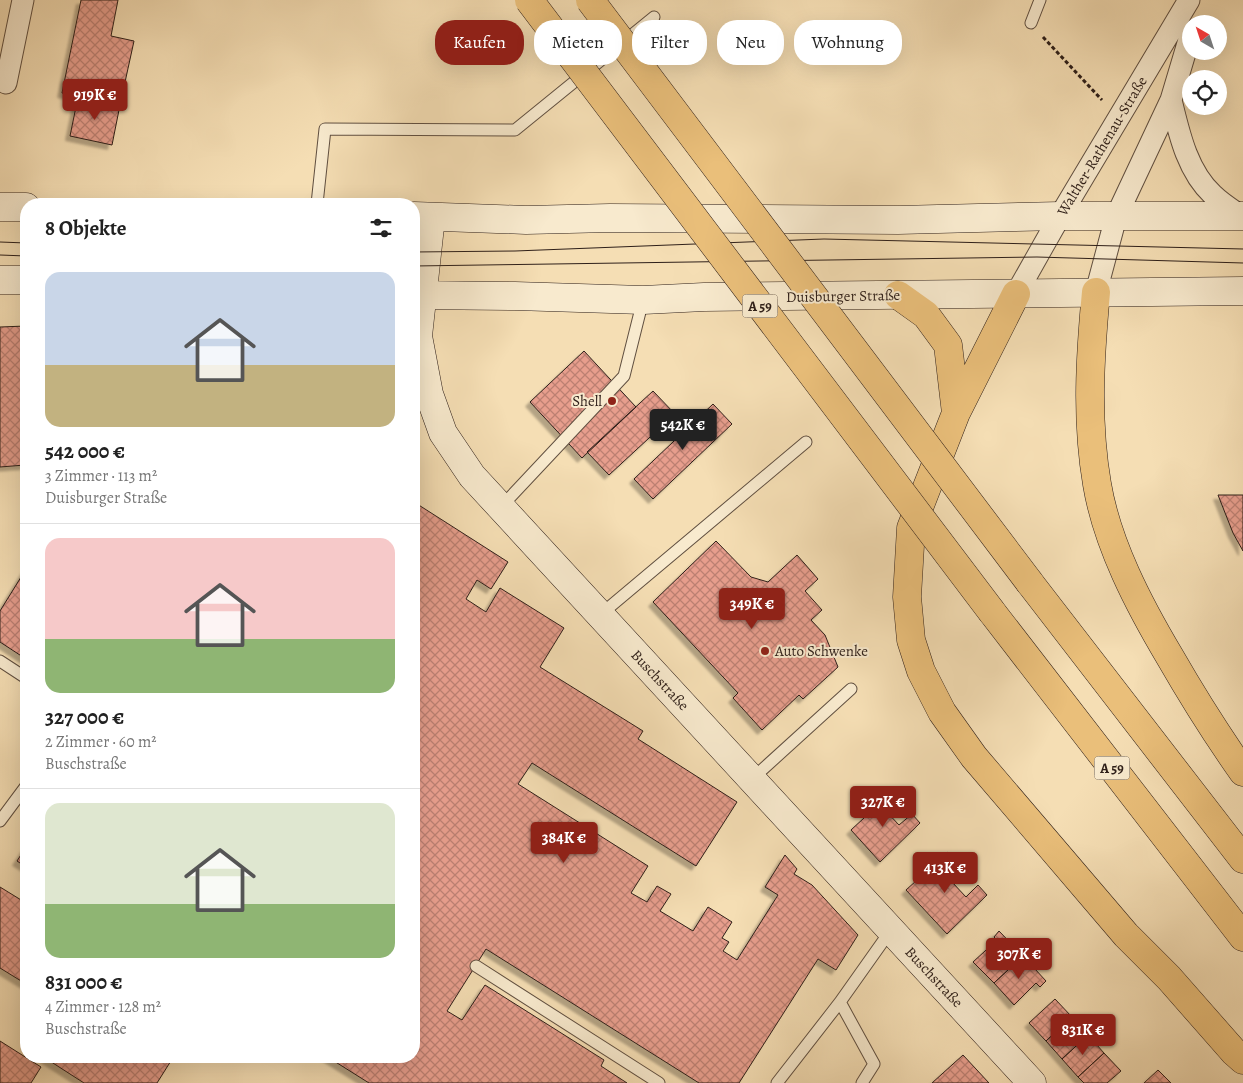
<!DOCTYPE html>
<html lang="de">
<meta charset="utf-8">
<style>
:root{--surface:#fff;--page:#f6f6f6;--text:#222;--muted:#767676;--line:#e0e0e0;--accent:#8f2418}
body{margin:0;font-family:Alegreya,serif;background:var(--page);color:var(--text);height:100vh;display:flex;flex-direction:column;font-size:19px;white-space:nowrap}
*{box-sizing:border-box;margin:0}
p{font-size:16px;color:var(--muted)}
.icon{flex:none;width:28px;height:28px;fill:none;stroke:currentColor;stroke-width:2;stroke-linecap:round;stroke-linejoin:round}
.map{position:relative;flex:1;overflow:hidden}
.panel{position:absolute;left:20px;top:198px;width:400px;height:865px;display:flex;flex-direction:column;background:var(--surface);border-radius:20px;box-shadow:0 5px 20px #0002}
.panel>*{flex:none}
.hud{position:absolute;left:435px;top:20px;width:475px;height:45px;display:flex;gap:10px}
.needle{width:32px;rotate:321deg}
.fabs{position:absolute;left:1182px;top:15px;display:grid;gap:10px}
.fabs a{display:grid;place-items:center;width:45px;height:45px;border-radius:50%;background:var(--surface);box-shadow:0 5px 20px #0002;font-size:25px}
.price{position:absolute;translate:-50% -42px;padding:0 11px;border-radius:5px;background:var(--accent);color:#fff;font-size:16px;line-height:32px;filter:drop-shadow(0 1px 2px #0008)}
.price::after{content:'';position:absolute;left:50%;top:30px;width:15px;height:11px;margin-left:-8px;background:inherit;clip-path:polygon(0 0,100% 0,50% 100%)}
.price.on{background:#222;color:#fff}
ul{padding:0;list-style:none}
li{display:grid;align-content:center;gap:10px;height:265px;padding:0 25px}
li+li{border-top:1px solid var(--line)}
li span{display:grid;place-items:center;height:155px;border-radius:15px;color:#555}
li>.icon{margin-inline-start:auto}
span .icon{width:90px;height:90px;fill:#fffc;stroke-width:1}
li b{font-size:21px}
h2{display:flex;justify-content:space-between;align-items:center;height:60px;padding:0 25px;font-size:21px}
.tag{padding:0 18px;border-radius:20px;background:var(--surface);box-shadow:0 5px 20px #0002;font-size:18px;line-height:45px}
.tag.on{background:var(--accent);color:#fff}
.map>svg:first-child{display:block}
.building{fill:url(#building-cross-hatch);stroke:#2e1f19;filter:url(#shadow)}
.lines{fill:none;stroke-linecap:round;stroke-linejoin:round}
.lane-casing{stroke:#604f40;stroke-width:13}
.street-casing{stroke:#604f40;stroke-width:23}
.secondary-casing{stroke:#2e1f19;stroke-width:29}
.highway-casing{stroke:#2e1f19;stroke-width:29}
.path{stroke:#2e1f19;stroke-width:3;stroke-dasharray:4 2.5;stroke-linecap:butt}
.lane{stroke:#f8eace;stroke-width:11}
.street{stroke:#f8eace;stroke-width:21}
.secondary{stroke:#f8eace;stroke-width:28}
.highway{stroke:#eabf7a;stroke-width:28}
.tram{stroke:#2e1f19;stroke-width:1}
.highway-bridge-casing{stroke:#2e1f19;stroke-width:29;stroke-linecap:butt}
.highway-bridge{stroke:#eabf7a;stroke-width:28}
.poi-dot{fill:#8f2418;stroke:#f8eace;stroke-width:2}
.labels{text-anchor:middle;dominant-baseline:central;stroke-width:4;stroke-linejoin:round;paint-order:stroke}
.shield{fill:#f8eace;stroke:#6b5c4f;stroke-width:1}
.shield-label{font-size:14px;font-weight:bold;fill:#2e1f19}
.street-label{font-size:15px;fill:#2e1f19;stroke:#f8eace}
.poi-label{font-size:15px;fill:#2e1f19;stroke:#f8eace;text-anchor:end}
</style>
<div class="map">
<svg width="1243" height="1083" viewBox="0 0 1243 1083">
<defs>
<pattern id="building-cross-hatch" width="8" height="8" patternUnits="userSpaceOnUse" patternTransform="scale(1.25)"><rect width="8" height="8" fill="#e79e8d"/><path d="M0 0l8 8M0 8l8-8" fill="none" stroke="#bc8072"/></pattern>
<filter id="shadow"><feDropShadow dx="-4.5" dy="4.5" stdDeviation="1" flood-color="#0004"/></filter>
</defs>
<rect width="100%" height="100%" fill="#f5deb4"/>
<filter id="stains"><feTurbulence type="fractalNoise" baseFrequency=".004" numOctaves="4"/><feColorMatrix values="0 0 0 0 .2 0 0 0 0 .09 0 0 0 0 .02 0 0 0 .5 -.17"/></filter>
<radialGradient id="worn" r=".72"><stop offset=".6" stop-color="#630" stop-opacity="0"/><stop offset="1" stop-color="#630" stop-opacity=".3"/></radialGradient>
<!-- building -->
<path class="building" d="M81,0H118L111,36L134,41L120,105L62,93Z
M78,97L120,105L112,145L70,136Z
M26,326V463L25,465L0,467V327Z
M584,351L636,407L582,458L530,402Z
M653,391L675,414L609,475L587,452Z
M713,404L732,424L653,499L634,479Z
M1218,495H1243V551L1233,533Z
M414,502L508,562L491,589L477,580L466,599L486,612L500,588L564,628L540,667L643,731L638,739L737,802L696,866L532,763L518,784L648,866L631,893L647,902L657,886L671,894L660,911L693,931L708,907L732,922L722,938L729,942L723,951L737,960L778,895L765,887L785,855L797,869L794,874L812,885L858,935L836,970L818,959L739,1083H699L486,949L447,1011L462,1020L485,985L604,1060L601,1066L627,1083H369L326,1056H414Z
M716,541L751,577L768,582L797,555L818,579L805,591L822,610L811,620L825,635L838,667L803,699L799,695L762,730L733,698L738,693L653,602Z
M26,569V659L0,642V611Z
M889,788L898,798L885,810L899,825L912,814L920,823L880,862L851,830L878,805L874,801Z
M26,847V867L17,861Z
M948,852L965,871L952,882L966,897L978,885L987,895L947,934L906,890Z
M0,887L26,903V984L0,968Z
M999,931L1023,956L994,983L973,962L997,940L994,937Z
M1023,956L1046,981L1040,987L1036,983L1014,1005L994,983Z
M1055,999L1072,1017L1046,1041L1029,1023Z
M1072,1017L1088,1035L1062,1059L1046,1041Z
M1088,1035L1104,1053L1078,1077L1062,1059Z
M0,1041L41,1067L31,1083H0Z
M1104,1053L1121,1071L1107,1083H1084L1078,1077Z
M963,1055L989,1083H932Z
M42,1056H174L157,1083H84Z
M1158,1070L1171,1083H1144Z"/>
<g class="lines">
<defs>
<path id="lane" d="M1031,23L1040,0
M317,204L325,129L515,130L654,17
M501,507L624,376L643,300
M600,615L806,442
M0,661L26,678
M752,779L851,689
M0,821L26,786
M476,966L659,1083
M777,1083L840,1002
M862,1083L874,1064L840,1002L891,930"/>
<path id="street" d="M6,83L23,0
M1171,100C1179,133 1187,171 1213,195C1221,203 1232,210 1241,216
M1096,292L1116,217L1171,100L1191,33
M1016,294L1060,216L1189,0"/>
<path id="secondary" d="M0,207H26
M414,216L526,220L610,218L898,220L1060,216H1243
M431,217L418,336L429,394L443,433L472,476L1032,1083
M0,280H26
M414,295L515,296L643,300L704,297L1243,291"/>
<path id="highway" d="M1096,292C1090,357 1086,420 1097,484C1107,544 1139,605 1170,657C1193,697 1217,735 1243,772
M1016,294L956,413L911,528L907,597L911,640L921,671L942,712L974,757L1126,935L1169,978L1234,1052L1243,1060
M898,295L926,315L948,345L956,413
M1030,583L1243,859
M992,612L1243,937"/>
</defs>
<!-- lane casing -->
<use href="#lane" class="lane-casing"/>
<!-- street casing -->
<use href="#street" class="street-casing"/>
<!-- secondary casing -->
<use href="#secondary" class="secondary-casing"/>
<!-- highway casing -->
<use href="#highway" class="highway-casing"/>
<!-- path -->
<path class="path" d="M1043,37L1102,100"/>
<!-- lane -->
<use href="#lane" class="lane"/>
<!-- street -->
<use href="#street" class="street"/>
<!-- secondary -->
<use href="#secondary" class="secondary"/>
<!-- highway -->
<use href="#highway" class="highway"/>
<!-- tram -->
<path class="tram" d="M0,242L26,243
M414,252L515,251L824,239L1243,249
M0,255L26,256
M414,266L1037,257L1243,263"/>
<defs>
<path id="highway-bridge" d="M529,0L992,612
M590,0L1030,583"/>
</defs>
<!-- highway-bridge casing -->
<use href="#highway-bridge" class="highway-bridge-casing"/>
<!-- highway-bridge -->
<use href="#highway-bridge" class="highway-bridge"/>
</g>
<!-- markers -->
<g class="poi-dot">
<circle cx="612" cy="401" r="5"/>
<circle cx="765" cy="651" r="5"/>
</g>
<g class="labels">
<!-- shield labels -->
<g class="shield">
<rect x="742.5" y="294.5" width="35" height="23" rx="4"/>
<rect x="1094.5" y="756.5" width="35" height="23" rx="4"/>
</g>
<g class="shield-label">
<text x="760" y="306">A 59</text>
<text x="1112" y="768">A 59</text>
</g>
<!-- street labels -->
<g class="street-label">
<text transform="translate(1102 146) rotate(-59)">Walther-Rathenau-Straße</text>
<text transform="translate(843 296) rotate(-1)">Duisburger Straße</text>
<text transform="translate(660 680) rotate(47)">Buschstraße</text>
<text transform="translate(934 977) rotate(47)">Buschstraße</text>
</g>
<!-- poi labels -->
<g class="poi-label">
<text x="602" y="401">Shell</text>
<text x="775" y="651" text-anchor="start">Auto Schwenke</text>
</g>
</g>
<rect width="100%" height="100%" filter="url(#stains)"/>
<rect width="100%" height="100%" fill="url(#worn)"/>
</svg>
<div class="fabs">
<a><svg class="needle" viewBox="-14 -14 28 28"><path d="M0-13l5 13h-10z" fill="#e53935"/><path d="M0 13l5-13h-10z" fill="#767676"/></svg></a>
<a><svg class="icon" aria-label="locate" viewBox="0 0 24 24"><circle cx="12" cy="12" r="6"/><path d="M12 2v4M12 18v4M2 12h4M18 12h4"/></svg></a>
</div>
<b class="price" style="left:95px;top:121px">919K €</b>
<b class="price on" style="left:683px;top:451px">542K €</b>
<b class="price" style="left:752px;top:630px">349K €</b>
<b class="price" style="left:883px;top:828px">327K €</b>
<b class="price" style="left:564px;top:864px">384K €</b>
<b class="price" style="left:945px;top:894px">413K €</b>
<b class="price" style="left:1019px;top:980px">307K €</b>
<b class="price" style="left:1083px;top:1056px">831K €</b>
<div class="hud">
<a class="tag on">Kaufen</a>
<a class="tag">Mieten</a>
<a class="tag">Filter</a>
<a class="tag">Neu</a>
<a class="tag">Wohnung</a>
</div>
<section class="panel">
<h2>8 Objekte<svg class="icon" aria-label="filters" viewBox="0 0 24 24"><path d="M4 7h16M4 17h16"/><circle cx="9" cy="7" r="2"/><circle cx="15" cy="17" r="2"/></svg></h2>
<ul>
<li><span style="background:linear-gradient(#c9d6e8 60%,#c2b280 0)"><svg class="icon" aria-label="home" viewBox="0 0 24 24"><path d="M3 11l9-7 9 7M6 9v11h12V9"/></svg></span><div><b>542 000 €</b><p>3 Zimmer · 113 m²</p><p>Duisburger Straße</p></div></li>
<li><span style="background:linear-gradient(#f6c9c9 65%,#8fb573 0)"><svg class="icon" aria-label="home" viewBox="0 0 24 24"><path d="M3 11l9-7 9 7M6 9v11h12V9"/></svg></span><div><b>327 000 €</b><p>2 Zimmer · 60 m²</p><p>Buschstraße</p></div></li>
<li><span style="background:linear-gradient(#dfe7d0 65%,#8fb573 0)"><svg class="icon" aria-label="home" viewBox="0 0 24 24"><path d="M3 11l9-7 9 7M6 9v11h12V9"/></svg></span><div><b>831 000 €</b><p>4 Zimmer · 128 m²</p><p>Buschstraße</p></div></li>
</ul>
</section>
</div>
